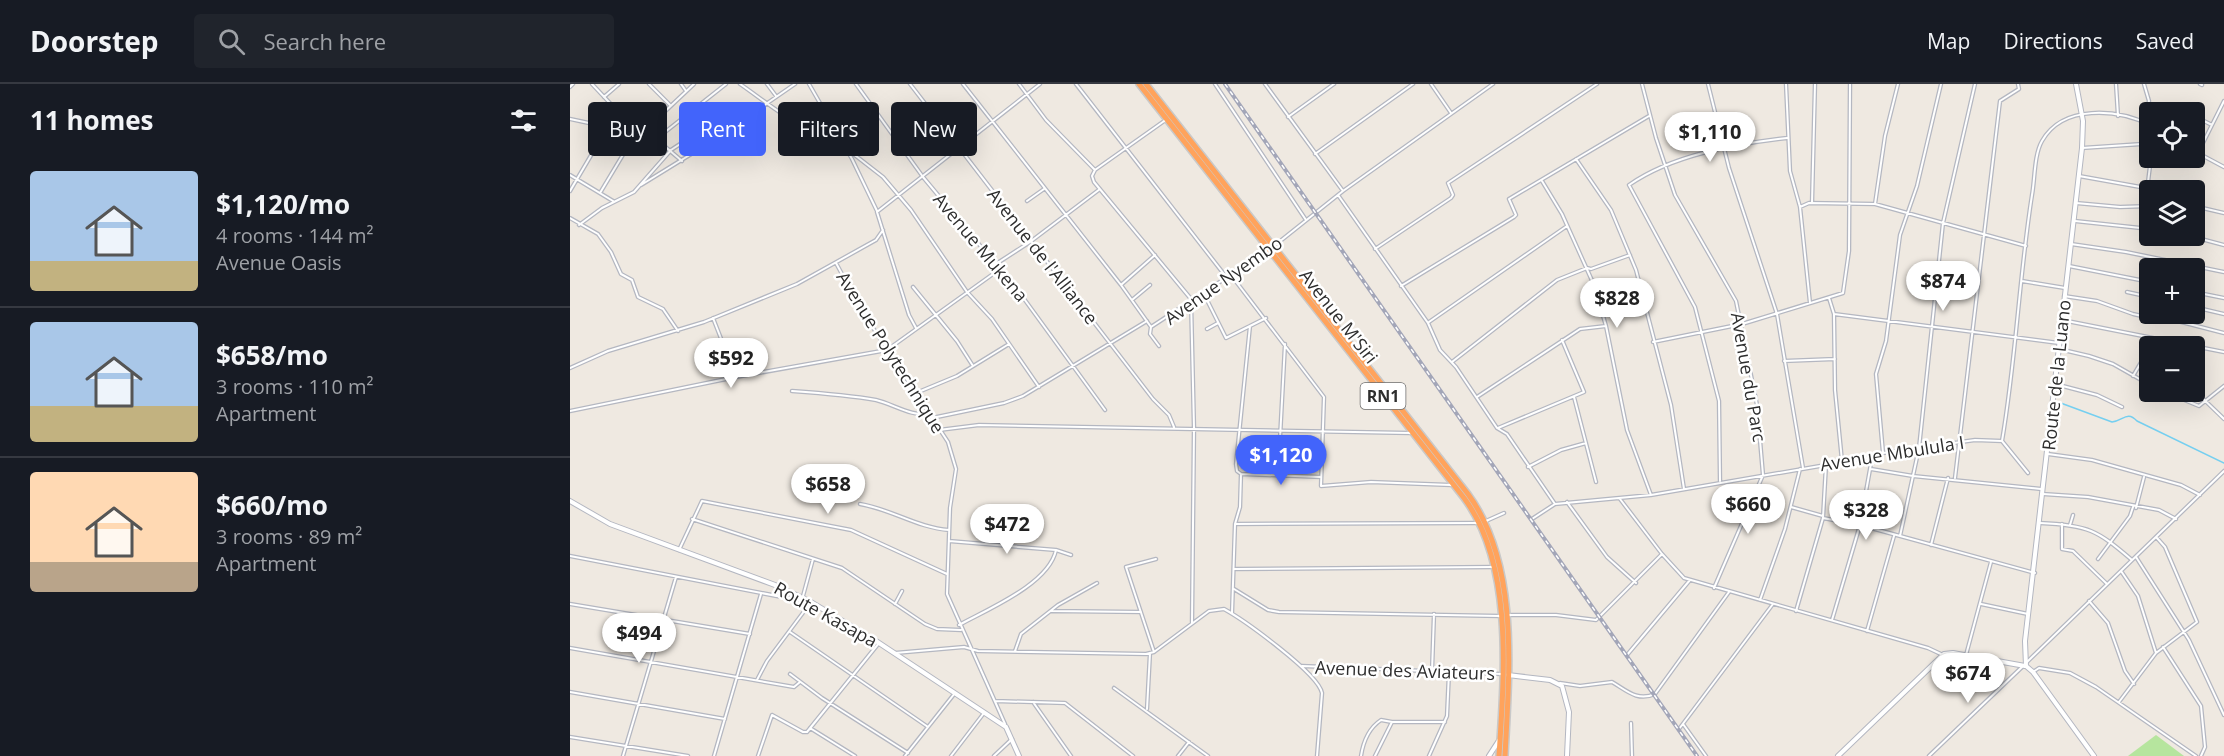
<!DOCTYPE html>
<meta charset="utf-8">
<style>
:root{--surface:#171b24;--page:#20242c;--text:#f1f3f6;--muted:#9ea1a6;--line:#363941;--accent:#4264fb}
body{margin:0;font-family:"Open Sans",sans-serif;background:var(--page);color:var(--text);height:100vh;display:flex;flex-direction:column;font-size:22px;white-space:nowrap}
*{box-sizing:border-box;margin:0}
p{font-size:20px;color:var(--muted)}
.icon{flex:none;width:33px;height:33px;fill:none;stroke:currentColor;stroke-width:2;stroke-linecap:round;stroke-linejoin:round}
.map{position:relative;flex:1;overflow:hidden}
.side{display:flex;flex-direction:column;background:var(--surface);width:570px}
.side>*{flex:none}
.banner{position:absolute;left:18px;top:18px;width:570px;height:54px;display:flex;gap:12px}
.controls{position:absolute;left:1569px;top:18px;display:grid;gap:12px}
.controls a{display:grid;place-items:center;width:66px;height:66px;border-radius:6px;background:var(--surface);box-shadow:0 6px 24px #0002;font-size:30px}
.price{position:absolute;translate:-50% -51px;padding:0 14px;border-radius:21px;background:#fff;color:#222;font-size:20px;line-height:39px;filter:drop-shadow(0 2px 3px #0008)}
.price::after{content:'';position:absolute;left:50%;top:36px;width:18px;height:14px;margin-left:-9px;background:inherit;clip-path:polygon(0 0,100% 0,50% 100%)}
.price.active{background:var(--accent);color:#fff}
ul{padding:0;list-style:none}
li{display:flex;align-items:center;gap:18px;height:150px;padding:0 30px}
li+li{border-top:2px solid var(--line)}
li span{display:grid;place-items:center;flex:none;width:168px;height:120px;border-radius:6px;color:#555}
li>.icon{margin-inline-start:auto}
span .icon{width:72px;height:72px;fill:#fffc;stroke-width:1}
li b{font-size:26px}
h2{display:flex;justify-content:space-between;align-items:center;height:72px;padding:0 30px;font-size:26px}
.pill{padding:0 21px;border-radius:6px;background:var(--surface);box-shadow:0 6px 24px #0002;font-size:21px;line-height:54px}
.pill.active{background:var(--accent);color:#fff}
header{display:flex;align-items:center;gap:36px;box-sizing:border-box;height:84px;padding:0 30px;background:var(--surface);border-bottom:2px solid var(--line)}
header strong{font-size:28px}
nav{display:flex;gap:33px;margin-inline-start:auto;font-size:21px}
.search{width:420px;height:54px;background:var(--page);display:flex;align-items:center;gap:15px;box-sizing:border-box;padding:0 21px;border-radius:6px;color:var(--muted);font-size:22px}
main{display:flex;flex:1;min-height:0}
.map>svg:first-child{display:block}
.green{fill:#b6e59e}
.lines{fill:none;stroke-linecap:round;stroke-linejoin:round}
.stream{stroke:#75cff0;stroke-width:1.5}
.street-casing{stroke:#b4b7c1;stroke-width:4.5}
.secondary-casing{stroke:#b4b7c1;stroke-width:6}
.highway-casing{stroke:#c9c9c9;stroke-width:8}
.street{stroke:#fff;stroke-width:2}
.secondary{stroke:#fff;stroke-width:4}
.highway{stroke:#ffa35c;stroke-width:5}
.rail-casing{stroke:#a3a6b8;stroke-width:4}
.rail{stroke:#fff;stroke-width:1.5;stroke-dasharray:4.5;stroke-linecap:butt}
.labels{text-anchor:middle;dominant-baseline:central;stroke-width:5;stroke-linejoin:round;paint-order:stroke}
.shield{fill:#fff;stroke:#6d6d6d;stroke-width:1.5}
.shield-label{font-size:16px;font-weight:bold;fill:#2e2e2e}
.street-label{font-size:18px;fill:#2e2e2e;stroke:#fff}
</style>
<header>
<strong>Doorstep</strong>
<div class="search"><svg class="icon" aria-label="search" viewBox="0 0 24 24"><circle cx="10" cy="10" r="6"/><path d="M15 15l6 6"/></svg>Search here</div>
<nav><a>Map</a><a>Directions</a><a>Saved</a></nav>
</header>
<main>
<section class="side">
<h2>11 homes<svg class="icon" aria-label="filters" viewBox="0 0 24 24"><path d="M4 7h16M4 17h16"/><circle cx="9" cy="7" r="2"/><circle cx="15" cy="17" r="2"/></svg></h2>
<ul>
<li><span style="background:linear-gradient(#a9c7e8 75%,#c2b280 0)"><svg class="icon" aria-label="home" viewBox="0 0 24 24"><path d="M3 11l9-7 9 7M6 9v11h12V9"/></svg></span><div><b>$1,120/mo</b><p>4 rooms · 144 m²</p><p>Avenue Oasis</p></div></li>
<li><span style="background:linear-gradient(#a9c7e8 70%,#c2b280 0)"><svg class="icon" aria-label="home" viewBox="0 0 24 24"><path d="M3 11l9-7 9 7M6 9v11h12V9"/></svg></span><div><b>$658/mo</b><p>3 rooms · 110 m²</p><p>Apartment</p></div></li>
<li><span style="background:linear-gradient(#ffd9b3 75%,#b9a48a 0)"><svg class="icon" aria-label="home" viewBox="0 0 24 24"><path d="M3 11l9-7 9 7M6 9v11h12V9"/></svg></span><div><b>$660/mo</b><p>3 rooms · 89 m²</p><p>Apartment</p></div></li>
</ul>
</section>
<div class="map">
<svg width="1654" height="672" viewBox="0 0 1654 672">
<rect width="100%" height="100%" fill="#efe9e1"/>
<!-- green -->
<path class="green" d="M1586,651L1614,672H1558Z"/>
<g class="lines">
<!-- stream -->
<path class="stream" d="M1488,318L1542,338C1553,337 1557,326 1567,337L1654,379"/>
<defs>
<path id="street" d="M22,0L68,49L92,60L112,77
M79,0L100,21
M111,0L116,7
M170,0C195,17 241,56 271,56
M197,0L206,12
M239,0L282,75L307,127
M286,0L353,93L452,212L535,326
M340,0L583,315L599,331L604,343
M393,0L551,201L581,243L697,167
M449,0L476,36L525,86L597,35
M506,0L657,194
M645,0L736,136
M695,0L773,107
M861,0L881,29
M1072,0L1086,54L1105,111L1166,217L1187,321L1193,391L1144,504
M1138,0L1159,84L1207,230L1233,384
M1216,0L1220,87L1230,123L1240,219
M1546,0L1548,32
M1630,0L1632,1
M0,3L3,0
M34,13L49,0
M1611,25L1617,28
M1624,32L1642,41
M718,33L764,0
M0,35L33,42
M1573,37L1579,17L1574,0
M85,56L156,0
M1512,64L1572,60L1580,52
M277,65L313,93L341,126L397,208L422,235L469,303
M1624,67L1654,83
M1628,69L1654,17
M745,70L843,0
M1006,75L1041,126L1066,186L1101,321L1114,405
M525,86L522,92L524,98L621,215L624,344L622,539
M0,91L43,117
M1509,92L1576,104
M972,97L992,130L1024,201L1036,242L1057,346L1081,411
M71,101L131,64L165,50L196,20L225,0
M0,107L23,68L42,22
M30,109L54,69L70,51L124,0
M768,111L858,239L870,266L886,283L927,344L937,350L985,420
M457,117L474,105
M1242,119L1245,0
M1506,119L1550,123L1580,122
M1305,120L1315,52L1328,0
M1575,122L1581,74
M1624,122L1654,129
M1230,123L1239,119L1305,120L1456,162
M0,134L28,150L41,168L51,190L62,196L68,213L93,225L108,247
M1505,137L1580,145
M9,141L32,124L64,108L101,66L153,32
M1620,152L1654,161
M1501,160L1556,168L1654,188
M704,162L773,107L923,0
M805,165L881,114L883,111L878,99L1027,0
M266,179L292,227L378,358L386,385L380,424L377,510L435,640
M426,180L460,158L530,105
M1499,182L1580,198
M661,191L754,313L751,402L801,398L881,401
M1452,197L1495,204
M551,201L585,171
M831,202L944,133L946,131L939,115L1079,32
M343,203L387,257L403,282
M1557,208L1580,213
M1624,208L1654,214
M634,210L656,254L696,234
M1494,212L1527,217L1563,230L1581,234L1592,233L1654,249
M1259,214L1264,230L1265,306L1272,377
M562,216L580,201
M1624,223L1654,230
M1264,230L1489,259
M143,234L166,293
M1492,236L1654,268
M859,238L997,142
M581,243L580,250L589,262
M346,244L339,231L307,128L470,0
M637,245L648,239
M1083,258L1172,240L1273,209L1279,167L1280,0
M1489,265L1519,272L1543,280L1580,301
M1214,277L1265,275
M882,278L987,196L1017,184L1021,185L1060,171
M0,284L38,267L134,238L227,200L306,156L313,146
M1563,292L1573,275L1580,276
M1485,300L1527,311L1552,323
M1624,306L1654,335
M222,307C250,309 278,311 306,316C323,320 342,333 360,330
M1595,308L1629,322L1654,302
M346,309L387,292L439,260
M907,313L1010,245L1036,242
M1004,313L1026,398
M0,327L166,293L317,266L430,185
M362,334L434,319L453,312L577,237
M928,344L1014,308L992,256
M369,346L409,341L840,349
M1432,357C1446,276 1449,193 1462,111C1465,95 1464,71 1472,57C1493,20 1547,25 1580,41
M1313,369L1306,290L1316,257L1330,151L1347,102L1371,0
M1478,370L1522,376L1611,401L1630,411
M958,383L991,366L1016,359
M1301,385L1343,392L1471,405
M671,390L751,393
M708,392L715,260
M1385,394L1430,17L1449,5L1448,0
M1150,397L1149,317L1125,223L1059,101C1102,71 1165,60 1217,54
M1473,410L1518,413L1589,426L1606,435
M1050,415L1092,470L1114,494L1358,564L1373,571
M997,418L1037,473L1066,499
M290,420C321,425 348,444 379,446
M1221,423L1253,432
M1566,424L1574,393
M1253,434L1290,441L1465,489
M122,435L272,484L355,540L367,545L391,546
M962,435L985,420L1081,411L1302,373L1313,369L1405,356L1432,357L1458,389
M916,437L934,429
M1470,439C1518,441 1527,446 1562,476
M665,440L908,439
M1492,440V465L1503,467L1537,500
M1500,441L1503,431
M1330,452L1349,364L1373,139L1405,0
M379,457L486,466L501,471
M1361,461L1378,394
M109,466L132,417L281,446L377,490
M0,472L238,518
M1566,473L1619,556L1654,631
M1528,475L1560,432L1563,423
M665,485L923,483
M1551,487L1568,512L1586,569
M664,505L698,526L709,528L930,532
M233,512L243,475
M1190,516L1215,445L1230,385
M1519,517L1538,539L1555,587L1564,600
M0,520L180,550
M325,520L332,507
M1411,520L1458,530
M481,527L571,528
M1226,527L1253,434L1256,381
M662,529L665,440L670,423L671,390L667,387L666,380L680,242
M937,531H986L1026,536L1092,470
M1262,536L1290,441L1302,374
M389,541C418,525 479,500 486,466
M1297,547L1324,452
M220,548L358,643
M1593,563L1631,622L1635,663L1631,672
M0,564L224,603L230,598
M445,567L451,550L488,521L527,499
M584,568L556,483L586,475
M325,569L394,563L408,567L576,570L584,568L639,527L654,525C674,536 748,589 752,609L747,672
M1057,571L1120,496
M1396,571L1421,478
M1457,578L1654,387
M732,582L932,590
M862,587L864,530
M1463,588L1469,584L1500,589L1526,603L1626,672
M220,590L252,614L338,669
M187,596L197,577L241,518
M990,599L1010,602L1042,598C1056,606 1067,618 1085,610L1159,508
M544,604L638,672
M0,608L155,635
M425,617L495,619L563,672
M463,618L501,672
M1549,618L1586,569L1627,538L1595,463L1587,454
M577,625L580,569
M1061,639L1062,672
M1113,640L1136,672
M240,644L285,672
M1109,645L1203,520
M0,653L118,672
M53,672L106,493
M144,672L191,510
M188,672L202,631L233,648H237L309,559
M335,672L385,609
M381,672L414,629
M424,672L442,655
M608,672L619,658
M791,672C793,659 799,644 811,636L822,638
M805,672L822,638H875
M859,672L877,632L879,588
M1359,672L1452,583"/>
<path id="secondary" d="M0,417L40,440L205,501L241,518L306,557L436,643L449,672
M1456,582L1455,557L1512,64L1513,37L1506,0
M1456,582L1463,588L1524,672
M938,591L980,596L992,602L999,628L997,672
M919,672L930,655
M1268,672L1374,570L1383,569L1455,582"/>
<path id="highway" d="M569,0L894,414C944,481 934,592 929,672
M576,0L898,410C950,481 939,589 935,672"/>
</defs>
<!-- street casing -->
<use href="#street" class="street-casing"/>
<!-- secondary casing -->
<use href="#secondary" class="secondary-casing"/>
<!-- highway casing -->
<use href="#highway" class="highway-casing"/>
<!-- street -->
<use href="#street" class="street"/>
<!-- secondary -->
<use href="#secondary" class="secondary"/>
<!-- highway -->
<use href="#highway" class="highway"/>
<defs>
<path id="rail" d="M655,0L1127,672"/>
</defs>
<!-- rail casing -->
<use href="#rail" class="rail-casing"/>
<!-- rail -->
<use href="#rail" class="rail"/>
</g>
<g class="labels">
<!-- shield labels -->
<rect class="shield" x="790.5" y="299" width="45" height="26" rx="4.5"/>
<g class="shield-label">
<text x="813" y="312">RN1</text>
</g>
<!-- street labels -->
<g class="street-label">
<text transform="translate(411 163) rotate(50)">Avenue Mukena</text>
<text transform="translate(473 172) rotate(52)">Avenue de l'Alliance</text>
<text transform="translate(653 196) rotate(-35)">Avenue Nyembo</text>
<text transform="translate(769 232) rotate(52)">Avenue M'Siri</text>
<text transform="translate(321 268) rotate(58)">Avenue Polytechnique</text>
<text transform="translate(1486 291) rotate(-84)">Route de la Luano</text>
<text transform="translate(1179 293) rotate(80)">Avenue du Parc</text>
<text transform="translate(1322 369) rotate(-9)">Avenue Mbulula I</text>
<text transform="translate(256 530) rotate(29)">Route Kasapa</text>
<text transform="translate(835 586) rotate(2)">Avenue des Aviateurs</text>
</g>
</g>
</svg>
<div class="controls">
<a><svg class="icon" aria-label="locate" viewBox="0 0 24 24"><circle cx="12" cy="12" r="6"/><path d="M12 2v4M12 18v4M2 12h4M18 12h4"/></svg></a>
<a><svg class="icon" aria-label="layers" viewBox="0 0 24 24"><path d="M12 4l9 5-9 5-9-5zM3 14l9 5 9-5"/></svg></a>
<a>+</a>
<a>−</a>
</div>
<b class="price" style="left:1140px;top:79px">$1,110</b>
<b class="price" style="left:1373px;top:228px">$874</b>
<b class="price" style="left:1047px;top:245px">$828</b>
<b class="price" style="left:161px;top:305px">$592</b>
<b class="price active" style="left:711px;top:402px">$1,120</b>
<b class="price" style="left:258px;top:431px">$658</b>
<b class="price" style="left:1178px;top:451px">$660</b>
<b class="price" style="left:1296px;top:457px">$328</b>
<b class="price" style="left:437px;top:471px">$472</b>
<b class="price" style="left:69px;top:580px">$494</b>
<b class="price" style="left:1398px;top:620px">$674</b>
<div class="banner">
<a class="pill">Buy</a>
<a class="pill active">Rent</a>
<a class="pill">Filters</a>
<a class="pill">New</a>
</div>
</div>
</main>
